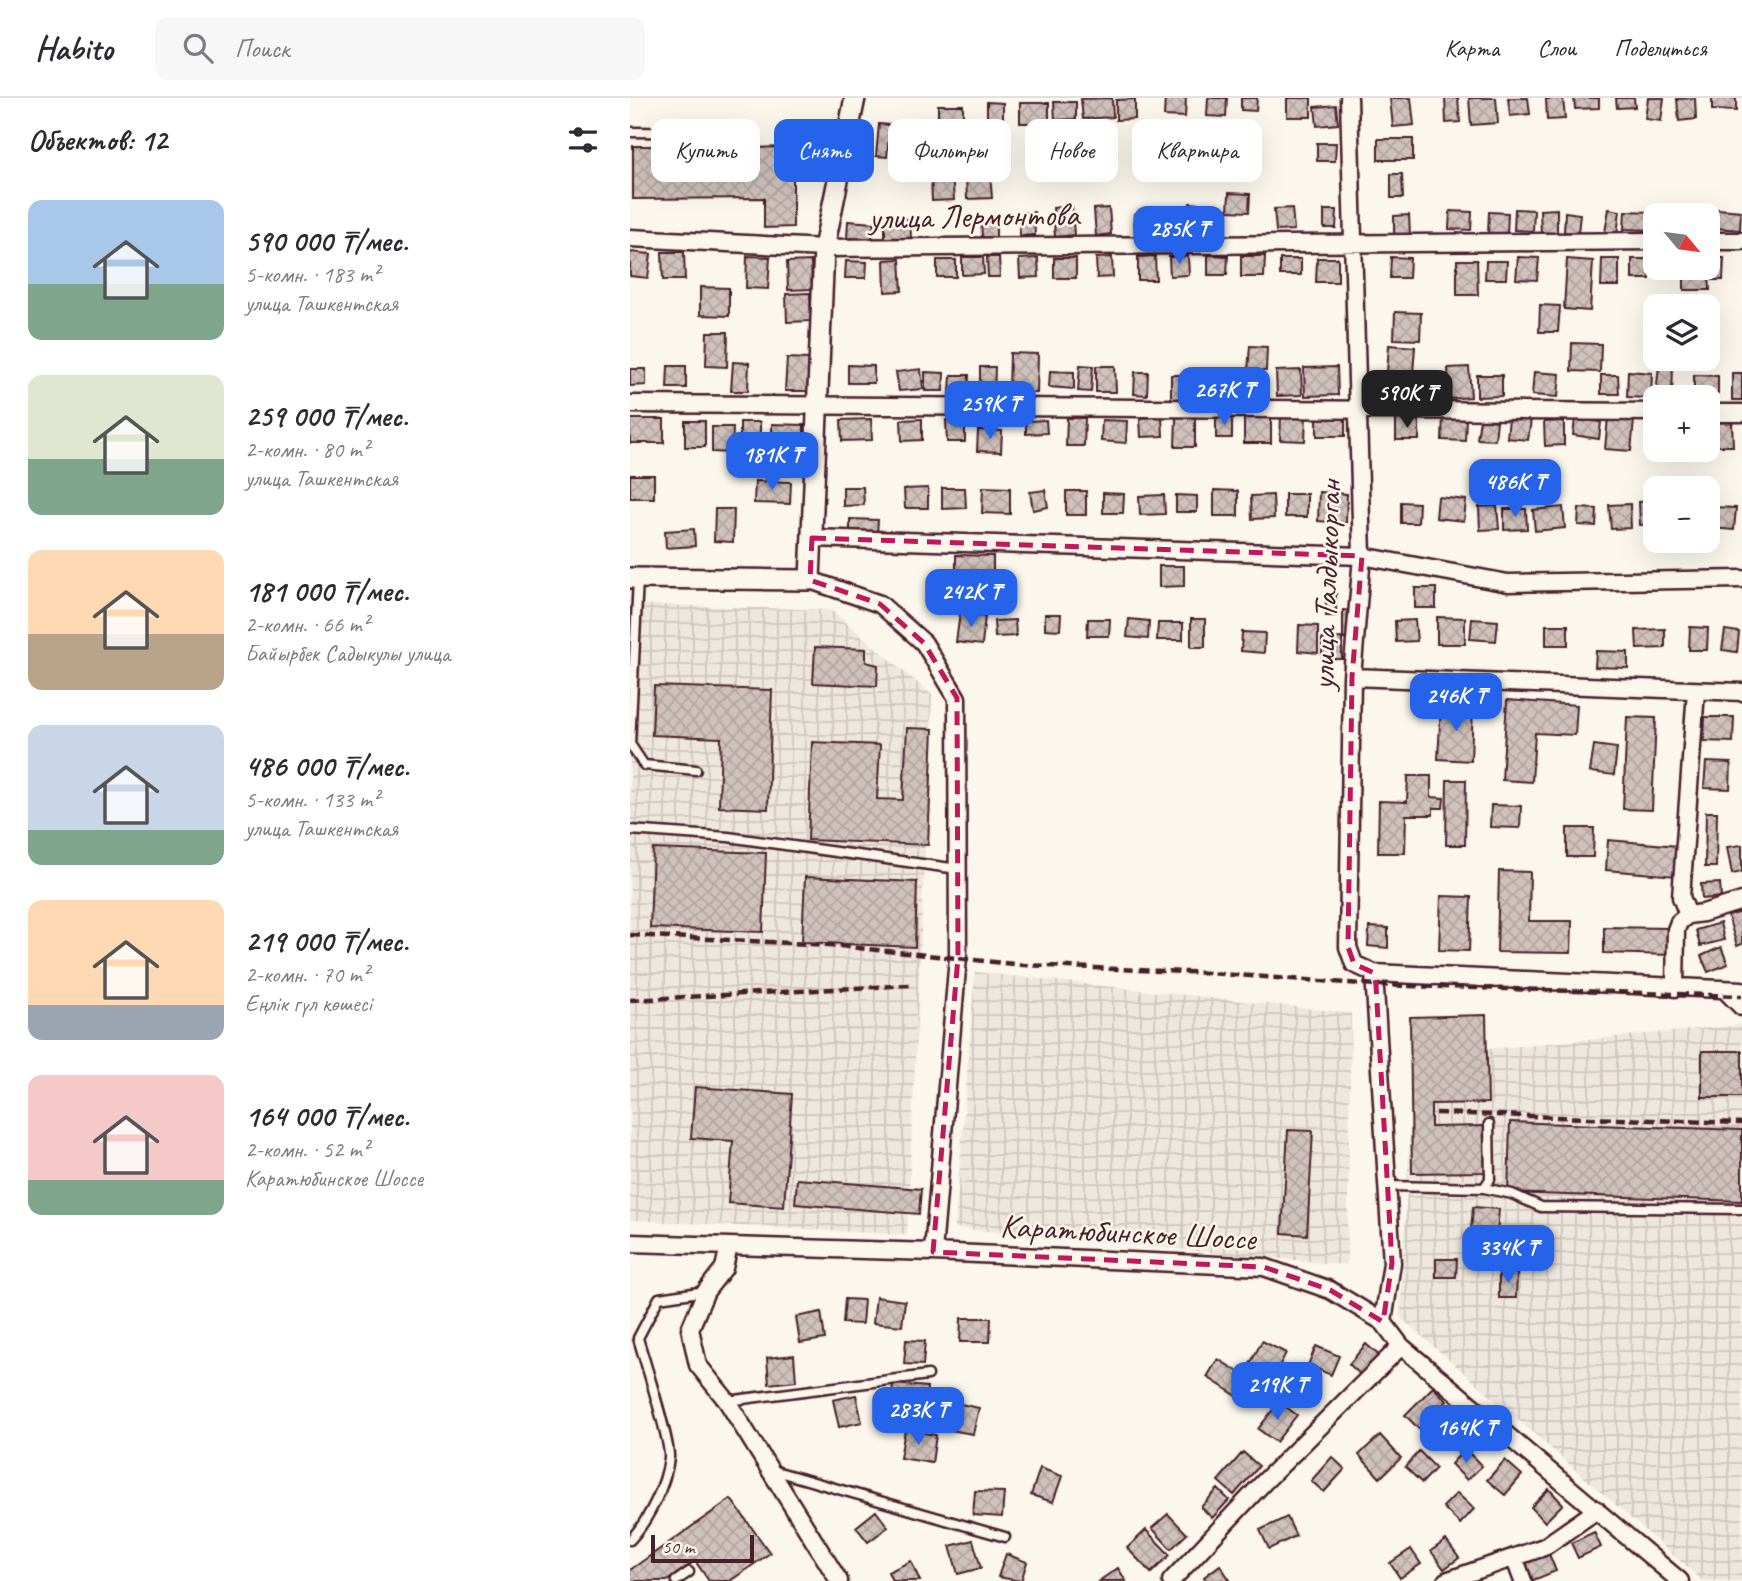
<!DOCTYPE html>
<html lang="ru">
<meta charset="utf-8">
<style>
:root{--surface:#fff;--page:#f7f7f7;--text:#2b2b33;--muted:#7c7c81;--line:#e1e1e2;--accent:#2563eb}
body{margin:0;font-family:Caveat,sans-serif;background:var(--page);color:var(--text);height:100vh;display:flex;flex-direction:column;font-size:26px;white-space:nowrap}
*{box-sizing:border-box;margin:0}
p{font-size:23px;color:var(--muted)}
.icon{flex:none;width:38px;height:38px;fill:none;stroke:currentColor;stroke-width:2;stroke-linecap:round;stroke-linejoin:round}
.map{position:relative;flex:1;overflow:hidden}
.panel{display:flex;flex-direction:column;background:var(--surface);width:630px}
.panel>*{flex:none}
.banner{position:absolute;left:21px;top:21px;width:665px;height:63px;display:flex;gap:14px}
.needle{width:46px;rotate:119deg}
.controls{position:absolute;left:1013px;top:105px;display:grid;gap:14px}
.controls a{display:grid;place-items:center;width:77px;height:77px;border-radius:14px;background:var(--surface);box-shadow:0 7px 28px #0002;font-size:35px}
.scale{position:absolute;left:21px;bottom:18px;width:103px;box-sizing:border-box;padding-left:7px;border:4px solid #4a1f2b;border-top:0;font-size:19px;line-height:24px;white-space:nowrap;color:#4a1f2b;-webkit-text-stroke:5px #fbf7ec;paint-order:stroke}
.price{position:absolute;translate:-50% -60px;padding:0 16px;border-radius:14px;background:var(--accent);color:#fff;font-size:23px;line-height:46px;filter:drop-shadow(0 2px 4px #0008)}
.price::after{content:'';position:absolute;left:50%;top:42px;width:21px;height:16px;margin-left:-10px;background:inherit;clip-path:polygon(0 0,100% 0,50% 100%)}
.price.selected{background:#222;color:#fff}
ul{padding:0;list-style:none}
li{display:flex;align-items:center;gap:21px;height:175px;padding:0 28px}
li span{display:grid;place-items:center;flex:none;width:196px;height:140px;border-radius:14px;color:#555}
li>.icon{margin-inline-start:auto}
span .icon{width:84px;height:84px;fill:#fffc;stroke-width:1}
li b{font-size:30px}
h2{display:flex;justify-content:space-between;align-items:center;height:84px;padding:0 28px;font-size:30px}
.chip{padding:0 24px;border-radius:14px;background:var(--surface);box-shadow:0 7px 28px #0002;font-size:24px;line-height:63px}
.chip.selected{background:var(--accent);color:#fff}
header{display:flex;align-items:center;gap:42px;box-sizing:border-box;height:98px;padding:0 35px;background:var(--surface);border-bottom:2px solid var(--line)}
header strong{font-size:33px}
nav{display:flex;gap:38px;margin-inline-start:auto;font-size:24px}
.search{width:490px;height:63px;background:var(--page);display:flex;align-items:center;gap:18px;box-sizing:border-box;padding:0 24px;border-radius:14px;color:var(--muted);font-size:26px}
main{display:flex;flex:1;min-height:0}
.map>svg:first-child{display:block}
.industrial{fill:url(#industrial-grid)}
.building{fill:url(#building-cross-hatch);stroke:#4a1f2b;stroke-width:2}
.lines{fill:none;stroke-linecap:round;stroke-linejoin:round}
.service-casing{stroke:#4a1f2b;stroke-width:13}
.minor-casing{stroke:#4a1f2b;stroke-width:21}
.tertiary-casing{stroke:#4a1f2b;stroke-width:24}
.service{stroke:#fbf7ec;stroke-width:8}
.minor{stroke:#fbf7ec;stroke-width:16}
.tertiary{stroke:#fbf7ec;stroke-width:19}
.rail{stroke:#4a1f2b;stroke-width:4.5;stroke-dasharray:10 5;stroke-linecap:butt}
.marked{fill:none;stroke:#c2185b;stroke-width:5;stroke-dasharray:14 9;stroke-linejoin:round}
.labels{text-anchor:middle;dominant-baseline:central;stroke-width:5;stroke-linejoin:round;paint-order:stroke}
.street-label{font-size:33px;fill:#4a1f2b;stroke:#fbf7ec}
</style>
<header>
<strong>Habito</strong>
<div class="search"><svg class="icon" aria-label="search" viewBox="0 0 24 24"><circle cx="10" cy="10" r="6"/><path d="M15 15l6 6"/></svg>Поиск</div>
<nav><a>Карта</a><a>Слои</a><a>Поделиться</a></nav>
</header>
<main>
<section class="panel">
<h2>Объектов: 12<svg class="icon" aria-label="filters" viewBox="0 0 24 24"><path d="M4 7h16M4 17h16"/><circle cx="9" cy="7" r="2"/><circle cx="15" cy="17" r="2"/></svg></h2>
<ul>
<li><span style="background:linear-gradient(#a9c7e8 60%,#7fa58c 0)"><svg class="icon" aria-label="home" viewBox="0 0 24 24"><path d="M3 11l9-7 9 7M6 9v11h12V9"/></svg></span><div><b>590 000 ₸/мес.</b><p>5-комн. · 183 m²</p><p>улица Ташкентская</p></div></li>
<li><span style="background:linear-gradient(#dfe7d0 60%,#7fa58c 0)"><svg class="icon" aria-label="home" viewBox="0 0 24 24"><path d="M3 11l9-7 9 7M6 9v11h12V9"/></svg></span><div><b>259 000 ₸/мес.</b><p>2-комн. · 80 m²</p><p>улица Ташкентская</p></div></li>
<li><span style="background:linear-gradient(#ffd9b3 60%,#b9a48a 0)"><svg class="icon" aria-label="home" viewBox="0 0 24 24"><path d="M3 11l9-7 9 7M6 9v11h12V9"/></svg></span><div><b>181 000 ₸/мес.</b><p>2-комн. · 66 m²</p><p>Байырбек Садыкулы улица</p></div></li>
<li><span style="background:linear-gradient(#c9d6e8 75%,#7fa58c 0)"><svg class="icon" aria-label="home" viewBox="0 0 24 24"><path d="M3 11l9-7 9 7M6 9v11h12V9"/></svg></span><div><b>486 000 ₸/мес.</b><p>5-комн. · 133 m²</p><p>улица Ташкентская</p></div></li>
<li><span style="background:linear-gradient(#ffd9b3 75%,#9aa5b1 0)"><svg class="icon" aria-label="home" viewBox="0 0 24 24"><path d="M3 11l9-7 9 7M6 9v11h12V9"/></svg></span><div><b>219 000 ₸/мес.</b><p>2-комн. · 70 m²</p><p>Еңлік гүл көшесі</p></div></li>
<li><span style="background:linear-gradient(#f6c9c9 75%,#7fa58c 0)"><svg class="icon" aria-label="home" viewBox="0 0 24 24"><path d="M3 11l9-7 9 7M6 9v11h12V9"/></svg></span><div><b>164 000 ₸/мес.</b><p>2-комн. · 52 m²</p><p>Каратюбинское Шоссе</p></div></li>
</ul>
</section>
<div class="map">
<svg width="1112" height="1483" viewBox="0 0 1112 1483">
<defs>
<pattern id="industrial-grid" width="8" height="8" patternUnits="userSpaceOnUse" patternTransform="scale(1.75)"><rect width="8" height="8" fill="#eee7de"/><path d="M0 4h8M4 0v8" fill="none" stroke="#cec6bf"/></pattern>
<pattern id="building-cross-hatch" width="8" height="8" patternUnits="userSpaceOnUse" patternTransform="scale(1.75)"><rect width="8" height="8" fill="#cfc2bc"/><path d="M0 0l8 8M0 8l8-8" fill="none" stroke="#b3a6a2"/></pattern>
</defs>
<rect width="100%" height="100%" fill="#fbf7ec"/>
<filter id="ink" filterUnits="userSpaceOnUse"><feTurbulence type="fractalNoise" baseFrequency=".0143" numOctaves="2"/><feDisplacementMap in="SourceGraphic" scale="14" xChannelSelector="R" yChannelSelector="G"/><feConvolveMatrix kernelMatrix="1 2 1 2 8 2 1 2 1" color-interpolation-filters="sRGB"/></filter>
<g filter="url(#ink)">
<!-- industrial -->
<path class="industrial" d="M0,506L201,512L302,597L277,1137L0,1122Z
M345,874L721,915L717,1167L325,1130Z
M1112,927V1483H1073L770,1219L784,958Z"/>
<!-- building -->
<path class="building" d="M482,0L483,19L453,21L451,1Z
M535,0H556L555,19L534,18Z
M578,0H597L596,19L577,18Z
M611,0H627L626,13L611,12Z
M657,0H681V19H657Z
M760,0H781L784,27L763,29Z
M815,0H828L830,24L816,25Z
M839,0H866L868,25L841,27Z
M878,0H898L900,16L880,18Z
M933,0L935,21L917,22L916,1Z
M944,0H969V10L945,11Z
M986,0H1004L1005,9L987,10Z
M1018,0H1034L1031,23L1015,21Z
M1065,0L1066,21L1049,23L1047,1Z
M1082,0H1106V13L1082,12Z
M505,1V21L486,22V2Z
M357,4L373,5V22H357Z
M424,4H446V21L425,22Z
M390,5H419V25H390Z
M308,7H333V26H308Z
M706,7L708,26L687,28L685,9Z
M249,26L260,27L257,59L246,58Z
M296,35L297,57H273V36Z
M188,36L199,37L196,69L185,68Z
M748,41H783V62H748Z
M687,45H706L705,63H687Z
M3,48H23V66H55V56H91V65H111V50L163,49V129L134,130V100L3,101Z
M322,76L324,102L302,103L301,77Z
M360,76L362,100L337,101L336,77Z
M761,76H772L773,100H761Z
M599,95L620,96L619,114L598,113Z
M560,105L580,107L578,132L558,131Z
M442,108L444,137L425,139L423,110Z
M1055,109H1081V132H1078V117H1055Z
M479,110L481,136L466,138L464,111Z
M537,110H555V133H537Z
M662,110L664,132L646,133L644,111Z
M1029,110H1051V117H1029Z
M885,111L904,112L903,133L884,132Z
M927,111V135L911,136L910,112Z
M979,111L990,113L987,136L975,134Z
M1088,111L1111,113L1110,132L1086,130Z
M694,112H707L706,130H694Z
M820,113L842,114L841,132L819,131Z
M995,113L1022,114V132L994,131Z
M404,114L405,137L390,138L389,115Z
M859,114L878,115L877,136L858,135Z
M935,114L950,116L948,135L934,134Z
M504,116H519L520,135L505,136Z
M779,117L780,137L764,138V118Z
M255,121H280L281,140H255Z
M366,121V139H352L351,122Z
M218,123L244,125L242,142L217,140Z
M0,154L21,156L18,180L0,178Z
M32,154H54L55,182H33Z
M578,157L598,158L597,177H578Z
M117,158L140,159L138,191L116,190Z
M525,158L526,182H508V159Z
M558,158L559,177L540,178L539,159Z
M611,158H635L634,179H611Z
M332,159H353L354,176L332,177Z
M357,159H369L370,179H358Z
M482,159L483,179L467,180L466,160Z
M761,159L780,160L779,180H760Z
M888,159L909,160L907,182L886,181Z
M408,160L409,179L390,180L389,161Z
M424,160H446V180H424Z
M687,160H708V184H686Z
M1082,160H1094L1093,182H1082Z
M270,161L272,193L255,194L254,162Z
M650,161H671V177H650Z
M937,161L963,163L960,213L934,211Z
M972,161H989V188H971Z
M1002,161H1020V181H1002Z
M307,162H326V179H307Z
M827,162H847L848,197H827Z
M181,163L182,191L158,192L157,164Z
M216,163L237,164L236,180H215Z
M856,163H877L876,181H855Z
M1078,163L1080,192H1054V170H1078Z
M1032,170H1051V180H1032Z
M70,189L99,190V218L70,217Z
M180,195L181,223L157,224L156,196Z
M910,207L930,208L928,234H909Z
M765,214L791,215L790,242L764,241Z
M77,234H98L97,269L76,268Z
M942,245L971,246L970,274L941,273Z
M759,247L785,249L783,275L757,274Z
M620,248L637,249L636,273L618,272Z
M380,255L408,256L407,295H379Z
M157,260L179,261L178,293H155Z
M103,264L119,265L118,293H101Z
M218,267L244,268V285H218Z
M450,267L463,268L461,294L448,293Z
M1029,267L1043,268L1042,298L1026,297Z
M38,268H56V290H37Z
M466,268H485L486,294H466Z
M350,269H365L364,298H350Z
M707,269L708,297L675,298L674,270Z
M839,269L841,299L819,301L818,270Z
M0,271H16V287L0,288Z
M291,271L293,291L269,293L266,274Z
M578,271L595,272L594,296L576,295Z
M671,272L672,297L647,298L646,273Z
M420,273L444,274V291L419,289Z
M998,273L1022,275L1021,300L997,299Z
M295,274L314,275L313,293H295Z
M505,274H518L517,297L504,296Z
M904,274L930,276L928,299L902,297Z
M1102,275H1112V302H1102Z
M321,277H339L338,296L320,295Z
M541,277H560L561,300L541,301Z
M847,277H872V298L847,299Z
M971,277H988L989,296H971Z
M1064,277L1088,278V296L1064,295Z
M651,317L676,318L675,343L650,342Z
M687,317H715V338H687Z
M532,318L533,338L511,339L510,320Z
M586,318H602V340H586Z
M614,318H641V345H614Z
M813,318L836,320L835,343L812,342Z
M546,319L565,320V349H545Z
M978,319L1004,322L1001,353L975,351Z
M437,320H455L454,348H436Z
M879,320L901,322L898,342L877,340Z
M0,321H34V345H0Z
M241,321L242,342L212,343L211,322Z
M292,321V342L272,343L271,322Z
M766,321H789V342H766Z
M850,321L867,323L865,342L847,341Z
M945,321L971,324L969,341L943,337Z
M316,322H335V344H317Z
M416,322L417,335L396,336V323Z
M472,322L497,323L496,345L471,343Z
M55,323H75V349H55Z
M934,323V347L915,348L914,324Z
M110,324H130V350H110Z
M1018,324H1026V342H1017Z
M1102,324L1103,348H1078V325Z
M142,326L174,327V347L142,346Z
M82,329H103L102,355L82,354Z
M348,332L372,333L371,354L347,353Z
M0,377H24V400H0Z
M125,383L161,384L160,406L124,405Z
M213,389H233L234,407L213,408Z
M353,389L380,390V416L352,415Z
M298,390V410H275L274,391Z
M312,390H335L336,410L312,411Z
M415,392L418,409L403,412L400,394Z
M584,392L608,393V418H584Z
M436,393H456V417H436Z
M689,394L717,396L716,425L688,423Z
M473,395L494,396L493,415H473Z
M655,396H677V419H655Z
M534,397L535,416L510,417L509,398Z
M546,397L567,398V414H546Z
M643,397L644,420L622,421L621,398Z
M808,399L836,402L834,423L806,420Z
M1026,403V426L1010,427L1009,404Z
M771,404L789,405L788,425H771Z
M1000,406L1001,430L981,431L979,407Z
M867,408L869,431L850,432L849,409Z
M933,409L935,430L905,433L903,412Z
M1082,409L1106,410L1104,432L1081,430Z
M949,410L967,411L966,428L948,427Z
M85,411H104L103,444L84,443Z
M874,411H896L897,431L874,432Z
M220,421L248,422L247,436H220Z
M64,431L65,448L36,450L35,433Z
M326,457L363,458V480L326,479Z
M529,468H554V488L529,489Z
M785,490H806V510H785Z
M696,496H706V518H696Z
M713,512L723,513V541H713Z
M330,515L355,518L352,547L326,544Z
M415,516H431L430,532L415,531Z
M807,519L835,520V546H807Z
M458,521H480L479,538H457Z
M499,521L519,523L518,541L497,539Z
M561,521H575V549H561Z
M842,521L868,523L866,543L840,541Z
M385,522L386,538L365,539L364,523Z
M785,522L787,543L766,544L765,523Z
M528,525H553V542H527Z
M669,527L688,528V555L668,553Z
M916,527H938V547H916Z
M1060,529L1078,530L1077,552H1059Z
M1035,531V550L1007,551L1006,532Z
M1095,532L1109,534L1107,554L1092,552Z
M612,534L635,535L634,555L611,553Z
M712,540V561H692V541Z
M185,549L236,551V564L248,567L247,588L183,585Z
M966,553L998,554V570L965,569Z
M24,588L142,592L138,711L89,709L91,640L22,637Z
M877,602L947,607L945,637L905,635L902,684L872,682Z
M811,607L843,608L841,663L808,661Z
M997,619L1026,620L1022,712L993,711Z
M1075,619H1104L1103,644L1074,643Z
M277,630L303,631L298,747L178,742L182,644L250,647L247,701L273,702Z
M964,647L987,650L984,677L960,674Z
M1076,664L1101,665L1100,691L1074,690Z
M778,678H801V699L814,700L813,710H803V717H776L775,755H748L749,703L777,704Z
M817,682H836L835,747H816Z
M861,707L891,708L890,730L860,729Z
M1076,714H1087L1086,769H1075Z
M937,730H964L963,759H937Z
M978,742L1048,748L1046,778L976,772Z
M1112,747V774L1102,776L1097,749Z
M23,751L136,755L133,834L20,830Z
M869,773L900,774L899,823H942L941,855L867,854Z
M175,779L287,784L285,849L172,844Z
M1090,785L1091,799L1072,801L1071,786Z
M811,798L841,799L839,853L809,852Z
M1112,814V846L1107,848L1098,818Z
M1090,825L1094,842L1070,848L1066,832Z
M739,829L758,830V850L738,848Z
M974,829L1040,830L1039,857L974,855Z
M1091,849L1098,866L1078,874L1071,858Z
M856,917L858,1005L801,1006V1029L855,1028V1074L782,1075L780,919Z
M1072,953H1112V999H1072Z
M65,989L162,996L154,1109L98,1105L103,1043L61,1040Z
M880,1024L1112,1032V1103L878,1095Z
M658,1032L683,1033L677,1137L652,1135Z
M167,1081L291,1091L289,1116L165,1106Z
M843,1109L869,1111L866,1147L840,1145Z
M806,1161H827L826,1179H806Z
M869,1174L887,1175L886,1200H869Z
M246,1199L275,1203L272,1228L243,1225Z
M215,1201L234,1202L232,1226L213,1225Z
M191,1214L195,1241L170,1245L166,1219Z
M331,1220H361L360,1244H330Z
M276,1242L295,1243L293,1267L274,1266Z
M632,1243L656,1255L644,1278L620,1266Z
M736,1246L752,1260L734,1280L719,1266Z
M686,1248L709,1258L701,1277L678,1267Z
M164,1257L166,1283L139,1286L137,1260Z
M588,1261L618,1280L607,1298L577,1279Z
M263,1286L297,1289L295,1310L261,1307Z
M803,1289L817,1303L789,1331L775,1317Z
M226,1297L232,1324L209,1329L203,1302Z
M649,1304L667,1317L646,1344L628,1331Z
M326,1305L349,1310L343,1336L320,1332Z
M822,1318L836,1333L817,1350L803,1335Z
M275,1332L306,1337L302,1365L270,1360Z
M750,1337L771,1360L750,1380L729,1357Z
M835,1351L852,1368L837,1382L821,1366Z
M789,1353L806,1370L792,1385L775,1369Z
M613,1354L629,1368L604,1397L588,1383Z
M702,1359L715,1371L694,1394L681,1383Z
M875,1362L892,1377L875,1397L857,1382Z
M410,1370L432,1378L423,1404L401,1397Z
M588,1391L599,1402L582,1420L571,1409Z
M919,1391L933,1406L915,1424L901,1409Z
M345,1393L374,1394L372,1419L343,1417Z
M827,1395L844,1411L830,1426L813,1409Z
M101,1401L140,1455L100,1483H79L65,1463L37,1483H0V1472Z
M246,1413L258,1429L238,1444L226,1429Z
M538,1416L557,1436L541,1451L522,1430Z
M657,1419L666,1438L639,1451L630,1432Z
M516,1432L540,1457L521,1475L497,1450Z
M964,1434L971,1449L948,1460L941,1445Z
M343,1442L351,1470L328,1476L320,1448Z
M816,1442L829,1460L814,1471L801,1453Z
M781,1451L791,1466L770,1480L760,1465Z
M376,1456L397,1464L391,1483L368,1479Z
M919,1456L926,1473L901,1483L894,1466Z
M281,1463L290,1483H262L258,1474Z
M590,1467L600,1482L577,1483L574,1479Z
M488,1470L496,1483H469Z"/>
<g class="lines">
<defs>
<path id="service" d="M0,34L93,35
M8,480L0,646L14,667L66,672
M0,732L98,739L328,771
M759,1088L854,1090L860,1081L859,1026
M854,1090L882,1096L911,1109L1112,1111
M97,1303L298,1277
M142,1372L375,1439
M0,1442C18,1423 36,1387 39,1360C41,1345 14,1261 8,1240L29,1200L76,1193
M46,1483L59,1474"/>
<path id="minor" d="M719,0L732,458L722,579L718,849L724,866L744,875L1112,892
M0,140L194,150L1026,143
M1078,143H1112
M0,306L1026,314
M1078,315H1112
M182,440L732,458L878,485L1112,481
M180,482L250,506L294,545L327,600L328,859L303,1154
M722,579L1112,594
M1058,817L1051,799L1066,593
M1058,817L1073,815L1112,803
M744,875L762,1165L753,1224
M1045,890L1046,832L1049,824L1058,817
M1096,893L1112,909
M0,1145L303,1154L634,1169L700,1192L753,1224L771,1248L1050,1483
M99,1148L94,1170L76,1193L60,1231L68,1267L97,1303L209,1483
M884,1459L893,1483
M541,1483L634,1384L771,1248
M816,1483L914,1449L967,1412"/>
<path id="tertiary" d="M0,480L180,482L194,150L225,0"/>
</defs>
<!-- service casing -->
<use href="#service" class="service-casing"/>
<!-- minor casing -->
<use href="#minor" class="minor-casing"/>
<!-- tertiary casing -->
<use href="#tertiary" class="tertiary-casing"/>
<!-- service -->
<use href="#service" class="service"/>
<!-- minor -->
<use href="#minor" class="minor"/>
<!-- tertiary -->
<use href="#tertiary" class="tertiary"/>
<!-- rail -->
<path class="rail" d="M0,837L199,847L394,867L578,875L746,887L1112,898
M0,902L281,887
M806,1015L1112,1025"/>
</g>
</g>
<!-- marked area -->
<path class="marked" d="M182,440L732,458L722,579L718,849L724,866L744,875L746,887L762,1165L753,1224L700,1192L634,1169L303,1154L328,859L327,600L294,545L250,506L180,482Z"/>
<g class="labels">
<!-- street labels -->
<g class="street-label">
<text transform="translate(344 118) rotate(-1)">улица Лермонтова</text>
<text transform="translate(696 487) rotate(-88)">улица Талдыкорган</text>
<text transform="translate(498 1134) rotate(3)">Каратюбинское Шоссе</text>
</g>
</g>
</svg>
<div class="controls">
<a><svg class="needle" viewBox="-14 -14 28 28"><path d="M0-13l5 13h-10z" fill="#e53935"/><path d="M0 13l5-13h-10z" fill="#7c7c81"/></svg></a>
<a><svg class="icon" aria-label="layers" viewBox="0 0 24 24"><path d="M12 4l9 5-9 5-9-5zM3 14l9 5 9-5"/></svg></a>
<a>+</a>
<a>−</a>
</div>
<div class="scale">50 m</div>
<b class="price" style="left:549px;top:168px">285K ₸</b>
<b class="price" style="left:594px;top:329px">267K ₸</b>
<b class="price selected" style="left:777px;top:332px">590K ₸</b>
<b class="price" style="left:360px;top:343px">259K ₸</b>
<b class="price" style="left:142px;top:394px">181K ₸</b>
<b class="price" style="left:885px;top:421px">486K ₸</b>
<b class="price" style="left:341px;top:531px">242K ₸</b>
<b class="price" style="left:826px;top:635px">246K ₸</b>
<b class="price" style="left:878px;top:1187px">334K ₸</b>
<b class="price" style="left:647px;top:1324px">219K ₸</b>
<b class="price" style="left:288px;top:1349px">283K ₸</b>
<b class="price" style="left:836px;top:1367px">164K ₸</b>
<div class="banner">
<a class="chip">Купить</a>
<a class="chip selected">Снять</a>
<a class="chip">Фильтры</a>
<a class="chip">Новое</a>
<a class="chip">Квартира</a>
</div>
</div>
</main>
